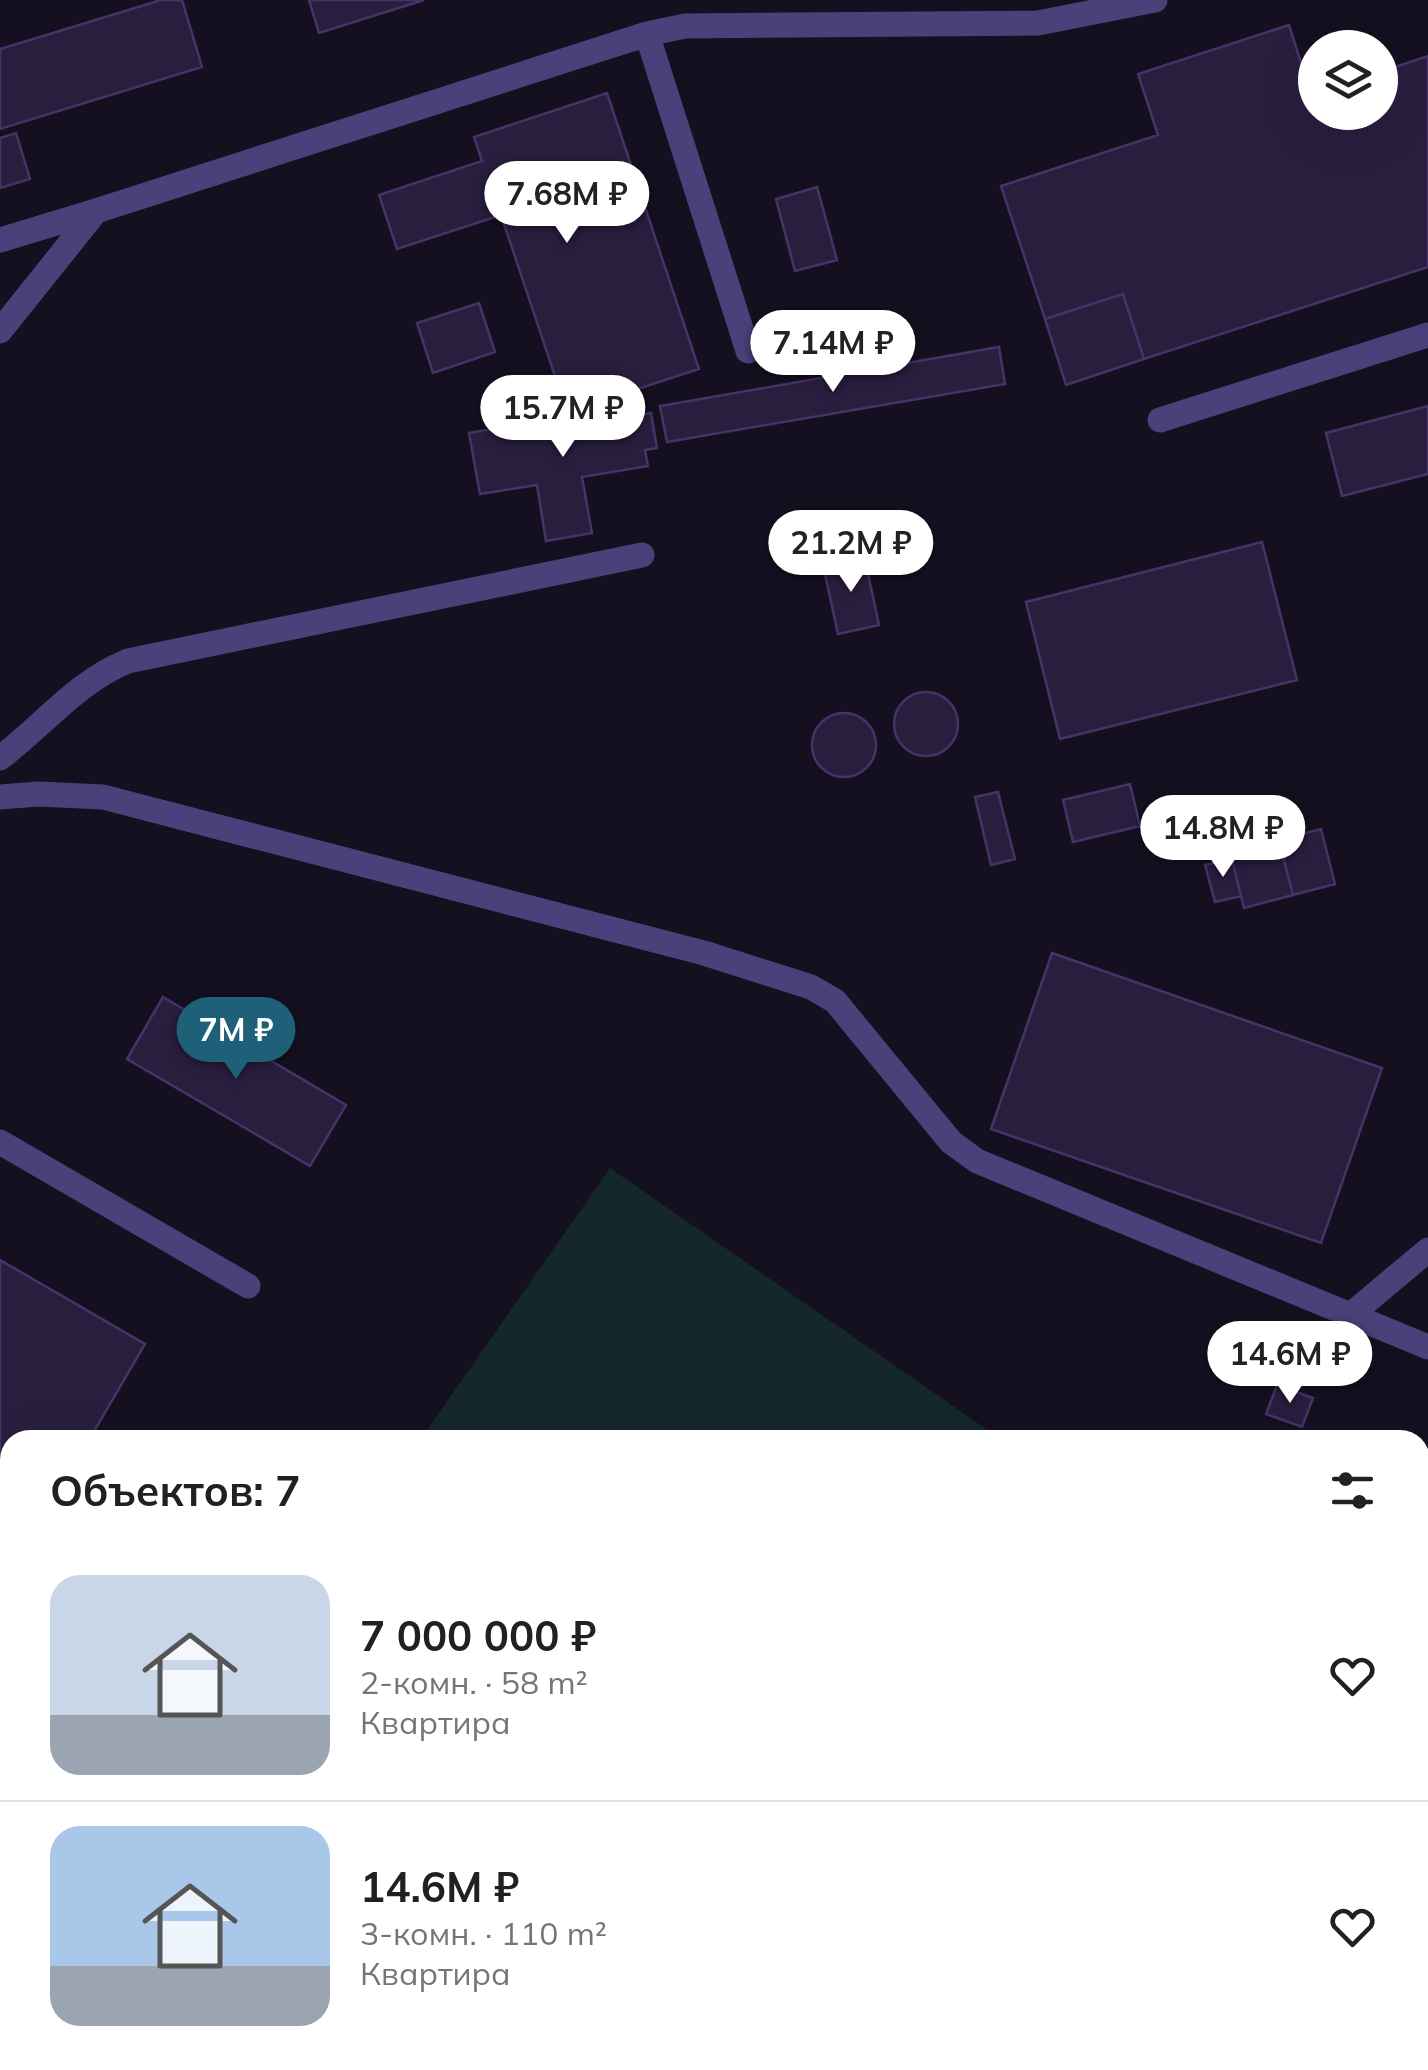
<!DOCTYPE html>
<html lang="ru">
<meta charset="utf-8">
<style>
:root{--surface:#fff;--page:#f2f2f2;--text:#202124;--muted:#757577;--line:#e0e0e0;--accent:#1d6078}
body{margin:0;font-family:Mulish,sans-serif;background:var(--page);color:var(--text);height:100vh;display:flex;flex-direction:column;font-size:38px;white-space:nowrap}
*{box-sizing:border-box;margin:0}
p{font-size:32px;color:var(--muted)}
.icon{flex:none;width:55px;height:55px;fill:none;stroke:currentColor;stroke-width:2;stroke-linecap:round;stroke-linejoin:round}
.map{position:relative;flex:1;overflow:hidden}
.sheet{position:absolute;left:0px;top:1430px;width:1430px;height:640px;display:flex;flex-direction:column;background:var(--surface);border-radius:30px 30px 0 0;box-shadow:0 10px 40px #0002}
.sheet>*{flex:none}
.tools{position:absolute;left:1298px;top:30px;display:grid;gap:20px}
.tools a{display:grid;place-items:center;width:100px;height:100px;border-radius:50%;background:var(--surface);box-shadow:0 10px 40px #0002;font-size:50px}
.price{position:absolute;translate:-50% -85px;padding:0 22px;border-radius:35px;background:#fff;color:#222;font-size:32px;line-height:65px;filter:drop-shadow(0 2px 5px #0008)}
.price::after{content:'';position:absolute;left:50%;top:60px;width:30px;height:22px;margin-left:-15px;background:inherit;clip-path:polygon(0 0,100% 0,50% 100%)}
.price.selected{background:var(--accent);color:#fff}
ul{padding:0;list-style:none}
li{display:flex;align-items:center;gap:30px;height:250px;padding:0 50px}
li+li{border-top:2px solid var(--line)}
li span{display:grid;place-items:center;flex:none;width:280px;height:200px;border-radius:30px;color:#555}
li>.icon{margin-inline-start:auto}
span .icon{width:120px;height:120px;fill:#fffc;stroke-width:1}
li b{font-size:42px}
h2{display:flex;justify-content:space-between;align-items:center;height:120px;padding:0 50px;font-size:42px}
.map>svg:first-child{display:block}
.green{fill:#142729}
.building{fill:#2a1e3f;stroke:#463368;stroke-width:2.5}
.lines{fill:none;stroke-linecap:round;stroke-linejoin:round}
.minor{stroke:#4c407a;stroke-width:25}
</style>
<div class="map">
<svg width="1428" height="2070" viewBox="0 0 1428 2070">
<rect width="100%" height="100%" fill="#151020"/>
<!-- green -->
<path class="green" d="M610,1168L1002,1440H420Z
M10,2028V2060H1360L1379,2070H0V2042Z"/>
<!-- building -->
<path class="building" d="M161,0H182L202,67L0,129V49Z
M309,0H424L319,33Z
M1289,25L1311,94L1315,93V112H1380V72L1428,56V267L1144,359L1123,294L1045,319L1001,186L1158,135L1138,74Z
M607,93L699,369L567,412L501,215L397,249L379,195L482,161L474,137Z
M16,133L30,179L0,188V138Z
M817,187L837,260L795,271L776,199Z
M1123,294L1144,359L1066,385L1045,319Z
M479,303L495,352L433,373L417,323Z
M999,347L1005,384L667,442L660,406Z
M637,404L639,415L651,413L657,448L645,450L648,466L582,477L592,533L546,541L537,485L480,494L469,433Z
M1428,406V474L1342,496L1326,433Z
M1262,542L1297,680L1060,739L1026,602Z
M864,555L879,625L838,634L823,565Z
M894 724a32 32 0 1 1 64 0a32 32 0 1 1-64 0Z
M812 745a32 32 0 1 1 64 0a32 32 0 1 1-64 0Z
M1130,784L1140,826L1073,842L1063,800Z
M998,792L1015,859L991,865L975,797Z
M1321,829L1335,884L1293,895L1279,840Z
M1280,846L1293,895L1244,908L1232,859Z
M1232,859L1241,896L1215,902L1205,865Z
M1052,953L1382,1068L1321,1243L991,1129Z
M163,997L346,1105L310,1166L127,1059Z
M0,1260L145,1344L89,1440H10V1508L0,1502Z
M1277,1385L1313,1398L1302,1427L1266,1414Z
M1428,1919V1949L1420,1945V1934Z
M1420,1999L1428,2003V2063L1420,2059Z"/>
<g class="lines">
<!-- minor -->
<path class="minor" d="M0,240L96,211
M0,331L96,211L647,34
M748,351L647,34L685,26L1038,23L1155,0
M1160,420L1428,335
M0,758C44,725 76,682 128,661L642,555
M0,797L38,794L103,797L704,953L811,987L835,1001L951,1142L977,1161L1428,1347
M0,1142L248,1286
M1348,1317L1428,1250
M1420,1842L1428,1835
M1420,1971L1428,1975"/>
</g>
</svg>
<div class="tools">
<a><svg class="icon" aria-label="layers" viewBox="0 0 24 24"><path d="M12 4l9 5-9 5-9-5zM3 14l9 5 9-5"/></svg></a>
</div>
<b class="price" style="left:567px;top:246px">7.68M ₽</b>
<b class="price" style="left:833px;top:395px">7.14M ₽</b>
<b class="price" style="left:563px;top:460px">15.7M ₽</b>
<b class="price" style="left:851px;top:595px">21.2M ₽</b>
<b class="price" style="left:1223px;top:880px">14.8M ₽</b>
<b class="price selected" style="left:236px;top:1082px">7M ₽</b>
<b class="price" style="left:1290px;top:1406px">14.6M ₽</b>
<section class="sheet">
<h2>Объектов: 7<svg class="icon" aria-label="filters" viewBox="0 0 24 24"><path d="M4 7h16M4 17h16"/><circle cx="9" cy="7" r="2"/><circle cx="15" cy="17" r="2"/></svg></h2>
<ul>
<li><span style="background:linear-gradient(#c9d6e8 70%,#9aa5b1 0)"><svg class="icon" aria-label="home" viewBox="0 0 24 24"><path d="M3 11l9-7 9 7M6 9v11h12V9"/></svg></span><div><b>7 000 000 ₽</b><p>2-комн. · 58 m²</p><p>Квартира</p></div><svg class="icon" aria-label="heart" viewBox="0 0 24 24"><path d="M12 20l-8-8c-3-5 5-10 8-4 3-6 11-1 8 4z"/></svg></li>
<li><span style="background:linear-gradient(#a9c7e8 70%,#9aa5b1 0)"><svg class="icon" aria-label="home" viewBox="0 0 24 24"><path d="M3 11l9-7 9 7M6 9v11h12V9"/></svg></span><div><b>14.6M ₽</b><p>3-комн. · 110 m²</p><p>Квартира</p></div><svg class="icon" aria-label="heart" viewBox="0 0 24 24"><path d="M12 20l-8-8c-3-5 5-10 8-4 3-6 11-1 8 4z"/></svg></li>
</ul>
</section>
</div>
